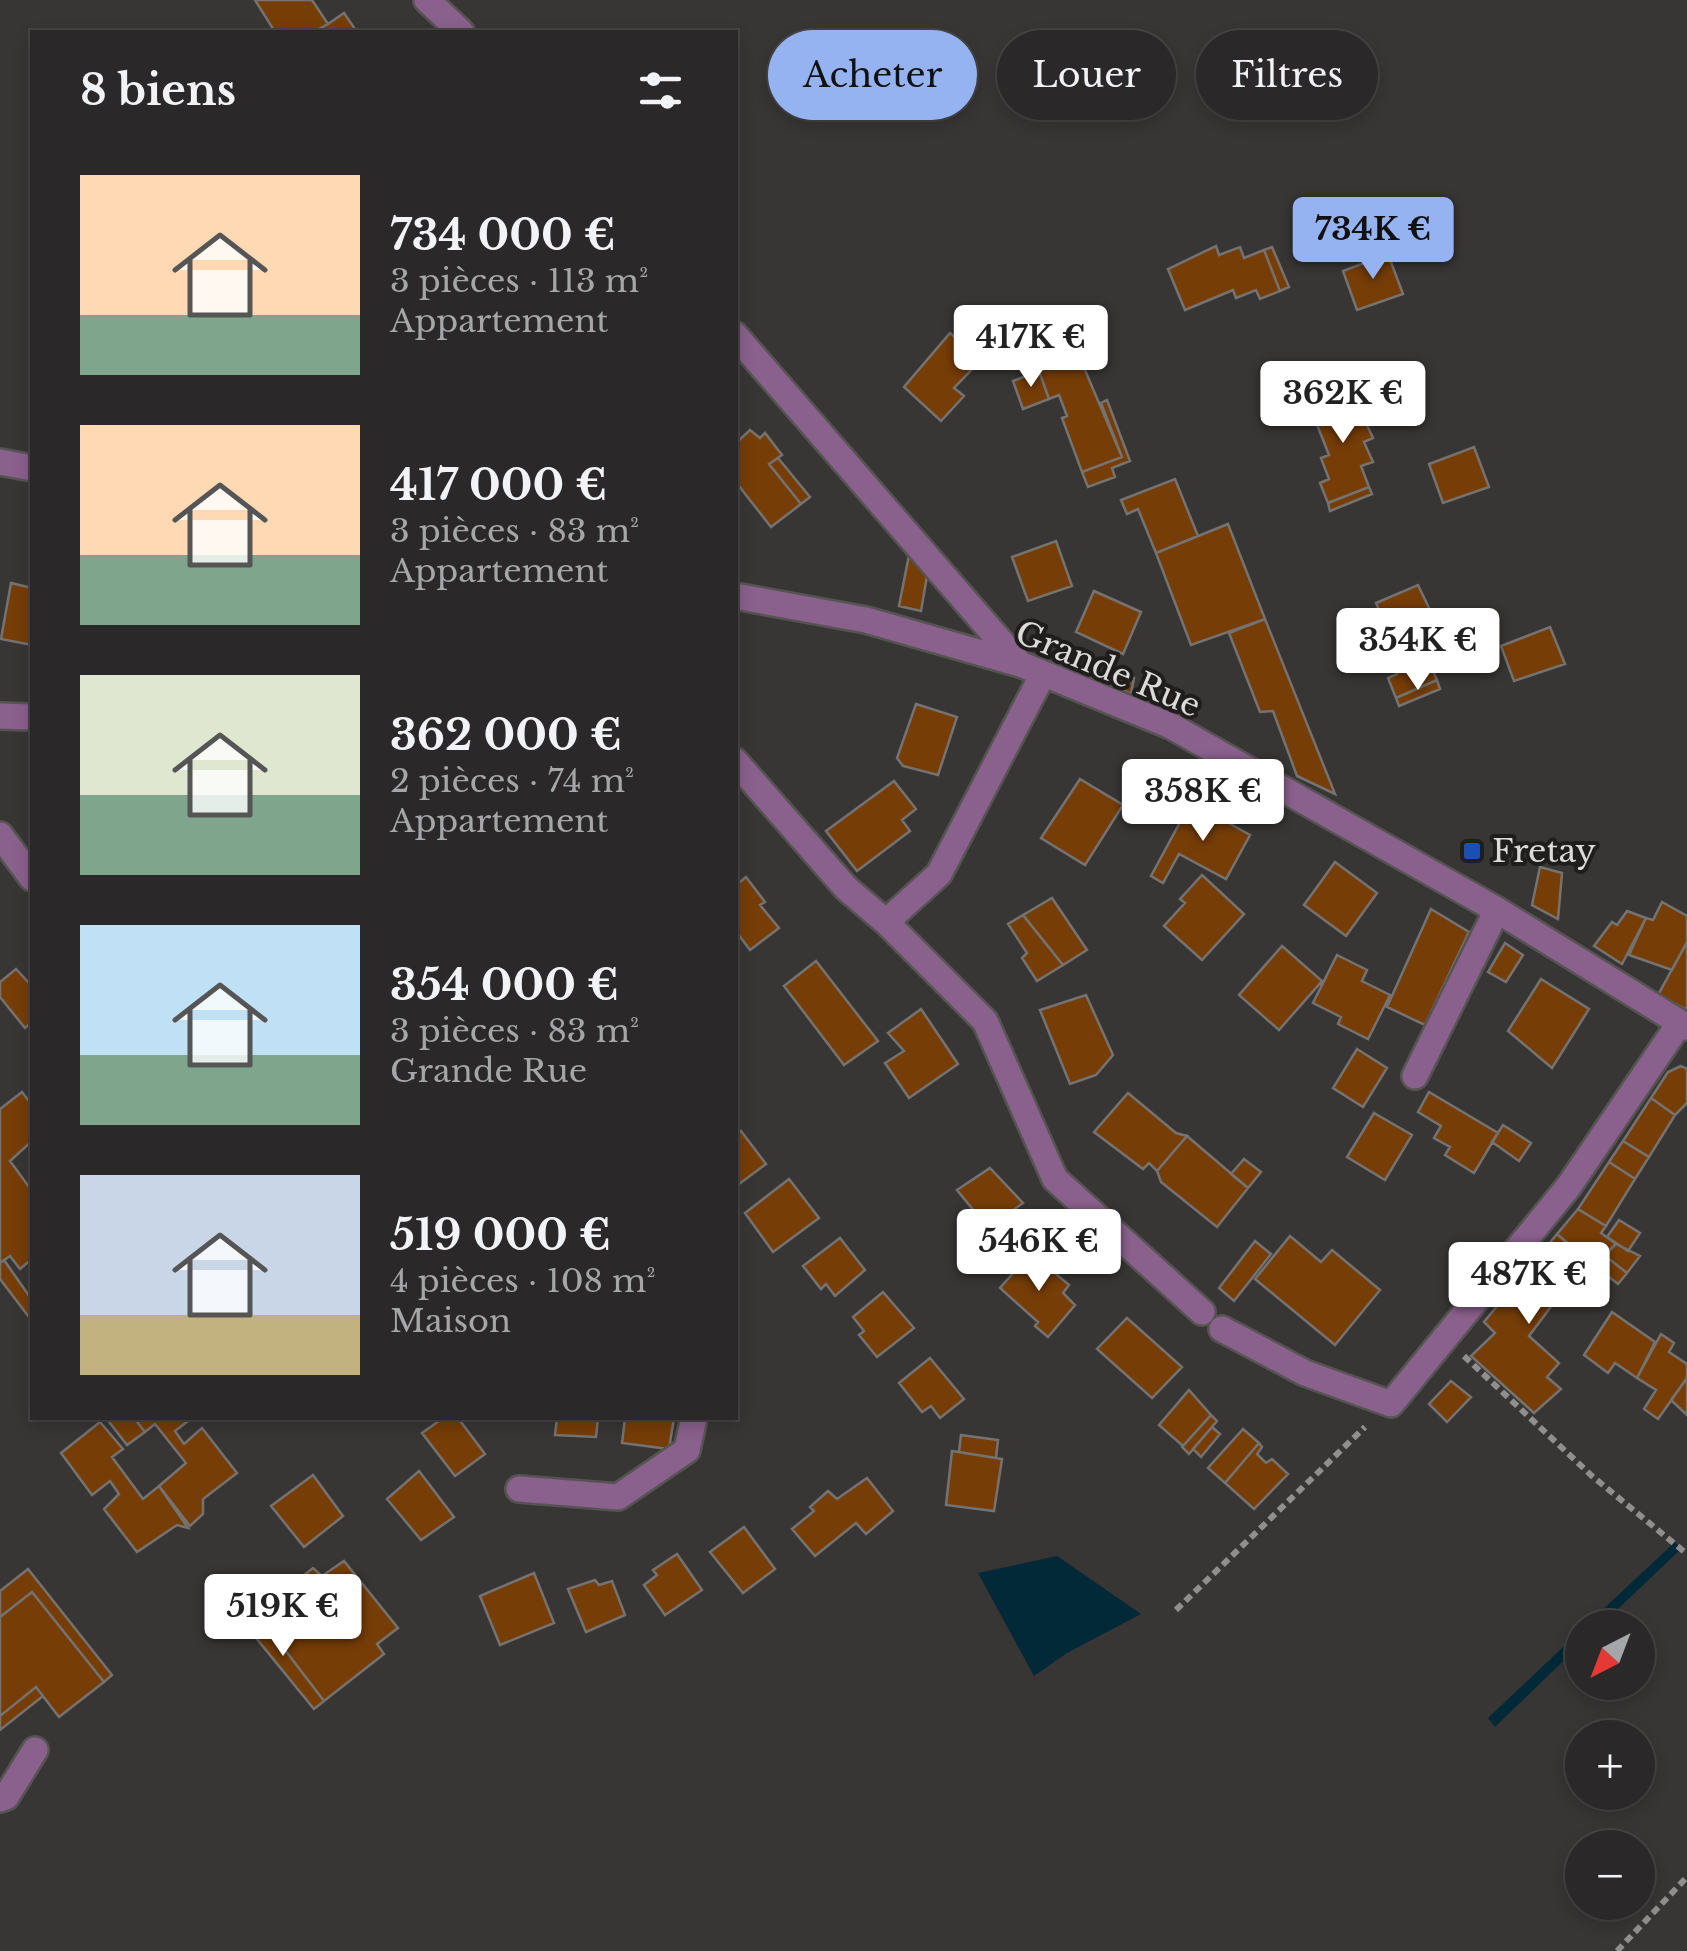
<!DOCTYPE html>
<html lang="fr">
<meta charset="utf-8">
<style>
:root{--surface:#2a2828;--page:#363434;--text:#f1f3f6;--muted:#a5a6a8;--line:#464445;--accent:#95b2f1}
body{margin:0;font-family:"Libre Baskerville",serif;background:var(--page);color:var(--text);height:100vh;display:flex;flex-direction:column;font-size:38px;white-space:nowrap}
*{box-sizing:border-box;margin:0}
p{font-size:32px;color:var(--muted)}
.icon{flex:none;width:55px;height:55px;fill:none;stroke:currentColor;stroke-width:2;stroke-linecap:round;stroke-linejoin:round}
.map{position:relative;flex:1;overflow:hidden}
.sheet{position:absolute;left:30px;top:30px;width:708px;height:1390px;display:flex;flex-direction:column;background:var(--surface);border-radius:0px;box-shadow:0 5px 15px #0003,0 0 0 2px var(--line)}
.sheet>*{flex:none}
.top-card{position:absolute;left:768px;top:30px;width:768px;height:90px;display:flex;gap:20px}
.needle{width:65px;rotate:222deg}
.controls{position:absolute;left:1565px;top:1610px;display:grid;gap:20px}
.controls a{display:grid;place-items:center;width:90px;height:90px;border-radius:50%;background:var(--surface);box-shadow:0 5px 15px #0003,0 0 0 2px var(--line);font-size:50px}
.price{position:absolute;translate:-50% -85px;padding:0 22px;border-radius:10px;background:#fff;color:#222;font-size:32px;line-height:65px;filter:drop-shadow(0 2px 5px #0008)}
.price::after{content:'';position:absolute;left:50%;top:60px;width:30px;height:22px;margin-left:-15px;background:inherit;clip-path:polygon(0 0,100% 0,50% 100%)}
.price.on{background:var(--accent);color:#111}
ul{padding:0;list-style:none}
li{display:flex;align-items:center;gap:30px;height:250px;padding:0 50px}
li span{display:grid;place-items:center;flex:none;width:280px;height:200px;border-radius:0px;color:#555}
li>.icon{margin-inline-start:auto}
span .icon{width:120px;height:120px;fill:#fffc;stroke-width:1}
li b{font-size:42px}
h2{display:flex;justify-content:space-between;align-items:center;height:120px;padding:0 50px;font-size:42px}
.chip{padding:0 35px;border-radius:45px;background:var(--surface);box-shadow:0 5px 15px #0003,0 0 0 2px var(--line);font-size:35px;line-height:90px}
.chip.on{background:var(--accent);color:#111}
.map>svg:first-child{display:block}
.water{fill:#022938}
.building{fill:#763d07;stroke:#757371;stroke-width:2.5}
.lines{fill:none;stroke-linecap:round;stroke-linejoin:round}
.minor-casing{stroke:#565453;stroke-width:30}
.path{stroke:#908f8e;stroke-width:6;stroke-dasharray:8 5;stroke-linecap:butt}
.minor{stroke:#8a608c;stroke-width:25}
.transit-dot{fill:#1a4fb4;stroke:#1f1e1d;stroke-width:4}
.labels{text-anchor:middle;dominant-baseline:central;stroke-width:8;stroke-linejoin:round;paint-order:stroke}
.street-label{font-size:32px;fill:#dcdbda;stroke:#1f1e1d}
.poi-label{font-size:32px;fill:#dcdbda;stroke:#1f1e1d;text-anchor:start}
</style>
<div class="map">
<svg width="1687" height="1951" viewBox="0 0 1687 1951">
<rect width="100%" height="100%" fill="#383635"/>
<!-- water -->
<path class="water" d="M1675,1542L1681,1549L1599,1627H1584Z
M1057,1556L1141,1614L1067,1653L1034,1676L978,1573Z
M1582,1629V1643L1495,1727L1488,1718Z"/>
<!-- building -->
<path class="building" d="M255,0H312L328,24L313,32H275Z
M344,13L357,32H313L328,24Z
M1216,246L1219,255L1240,247L1244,258L1264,250L1280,291L1260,299L1256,290L1236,298L1233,290L1185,310L1168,269Z
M1272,247L1289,287L1280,291L1264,250Z
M1388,254L1403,294L1357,310L1343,271Z
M950,333L981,360L954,388L964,396L941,421L904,387Z
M1079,356L1122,457L1082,472L1062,418L1067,416L1059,395L1049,399L1039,371Z
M1039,371L1049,399L1023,409L1013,381Z
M1351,391L1373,438L1364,442L1373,462L1361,466L1369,487L1328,503L1320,483L1329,479L1321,458L1329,455L1310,407Z
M1107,400L1130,461L1112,468L1115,477L1088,487L1082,472L1122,457L1101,403Z
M750,430L760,438L765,433L782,455L769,464L801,504L771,527L735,481V444Z
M1474,447L1489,487L1443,503L1429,464Z
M778,458L810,497L801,504L769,464Z
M1175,479L1198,536L1156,553L1138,509L1127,514L1121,500Z
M1369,487L1372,494L1330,511L1328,503Z
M1228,524L1265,619L1191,645L1156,553Z
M1056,541L1072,586L1028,601L1012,557Z
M909,555L927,576L921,611L899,606Z
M11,583L32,588V645L1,639Z
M1418,585L1441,633L1431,637L1440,657L1429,662L1437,680L1396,698L1388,678L1397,674L1388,653L1396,650L1376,603Z
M1094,591L1141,612L1123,654L1076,632Z
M1265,619L1335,794L1297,776L1273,711L1260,712L1229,633Z
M1550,627L1565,664L1514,681L1501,646Z
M1110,669L1134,678L1131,694L1102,681Z
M1437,680L1440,689L1399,706L1396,698Z
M1165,691L1192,703L1186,718L1158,706Z
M916,704L957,717L938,775L903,766L897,758Z
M1080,779L1123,805L1085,865L1041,838Z
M894,781L916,809L902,820L910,831L857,871L826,831Z
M1191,802L1250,835L1226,879L1179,854L1163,883L1151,876Z
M1335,862L1377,893L1346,936L1304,905Z
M1540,867L1562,873L1558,919L1532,905Z
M1202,875L1244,914L1202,960L1164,926L1185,903L1180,899Z
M746,877L765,902L760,905L779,928L750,950L735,930V886Z
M1052,898L1087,950L1063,965L1023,915Z
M1662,902L1687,916V942L1672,970L1629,955L1646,918L1653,920Z
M1431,909L1469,932L1425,1025L1387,1007Z
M1627,911L1646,918L1622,964L1594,946L1612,922L1617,925Z
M1023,915L1063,965L1037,981L1022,958L1027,953L1008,924Z
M1687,942V1010L1658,995Z
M1505,943L1523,955L1506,982L1488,972Z
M1282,946L1322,981L1279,1030L1239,995Z
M1337,955L1367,970L1362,981L1390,995L1368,1039L1338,1024L1341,1017L1313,1003Z
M816,961L878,1041L844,1065L784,986Z
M16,969L29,983L32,980V1022L25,1028L0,997V982Z
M1541,979L1589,1009L1552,1068L1508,1031Z
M1086,995L1113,1055L1096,1075L1070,1084L1040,1010Z
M921,1009L958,1064L909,1098L885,1063L904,1051L888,1033Z
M1357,1049L1387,1068L1363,1107L1333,1088Z
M1681,1066L1687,1069V1103L1675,1115L1651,1098L1668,1072Z
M22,1092L32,1105V1141L10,1161L32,1191V1259L20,1269L10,1256L0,1263V1109Z
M1429,1092L1498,1133L1474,1173L1445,1155L1450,1147L1434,1138L1441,1126L1418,1112Z
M1128,1093L1176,1133L1187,1136L1157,1171L1149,1163L1143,1169L1094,1132Z
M1651,1098L1675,1115L1649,1157L1623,1141Z
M1374,1113L1412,1135L1385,1180L1347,1157Z
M1503,1125L1531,1143L1519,1161L1492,1142Z
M741,1131L766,1164L735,1187V1135Z
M1187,1136L1248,1188L1217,1227L1161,1182L1157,1171Z
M1623,1141L1649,1157L1635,1179L1609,1162Z
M1244,1159L1261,1172L1248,1188L1231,1174Z
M1609,1162L1635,1179L1606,1226L1578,1209Z
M990,1168L1023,1203L988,1228L957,1190Z
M789,1179L819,1218L773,1252L745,1213Z
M1578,1209L1606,1226L1601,1233L1616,1244L1595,1266L1557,1234Z
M1619,1220L1640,1233L1628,1251L1607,1237Z
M1557,1234L1586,1260L1529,1336L1559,1363L1547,1377L1561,1389L1534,1413L1471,1356L1495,1333L1484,1322Z
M1290,1236L1321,1262L1332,1250L1380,1290L1335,1345L1255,1279Z
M840,1238L865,1270L835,1296L826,1284L821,1289L803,1266Z
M1255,1241L1271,1254L1234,1301L1219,1288Z
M1616,1244L1640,1256L1627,1273L1604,1255Z
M1031,1253L1069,1285L1063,1293L1075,1305L1048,1337L1035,1326L1038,1322L1000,1288Z
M1604,1255L1627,1273L1618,1284L1595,1266Z
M4,1260L32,1300V1321L0,1279V1263Z
M883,1292L914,1328L877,1357L859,1335L864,1331L853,1317Z
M1612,1312L1655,1342L1637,1378L1615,1363L1608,1373L1584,1355Z
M1127,1318L1182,1367L1152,1398L1097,1349Z
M1661,1334L1674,1343L1669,1352L1687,1364V1378L1658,1419L1644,1409L1656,1390L1637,1378Z
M930,1358L964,1399L940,1418L931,1406L922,1412L899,1383Z
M1687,1378V1415L1671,1400Z
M1451,1381L1471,1397L1447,1422L1429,1404Z
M1189,1390L1211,1415L1183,1446L1159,1425Z
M1211,1415L1217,1421L1189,1454L1182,1447Z
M106,1418H134L145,1432L127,1445Z
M134,1418H192L175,1431L184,1444L202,1428L237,1473L203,1499V1514L190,1526L159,1486L186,1463L155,1424L145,1432Z
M443,1418H458L485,1454L455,1476L422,1433Z
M557,1418H598L596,1437L555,1435Z
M625,1418H674L669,1449L622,1443Z
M100,1422L123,1449L112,1457L143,1499L159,1486L188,1528L177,1525L137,1552L104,1509L119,1494L110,1481L92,1495L61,1453Z
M1212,1427L1220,1434L1201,1457L1193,1449Z
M1243,1429L1259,1443L1225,1483L1208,1468Z
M961,1435L998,1440L996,1458L959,1452Z
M1259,1443L1262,1447L1257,1454L1266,1463L1272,1459L1288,1474L1254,1509L1225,1483Z
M952,1451L1002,1459L994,1511L946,1505Z
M419,1471L454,1517L421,1540L387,1499Z
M313,1475L343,1516L304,1547L271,1506Z
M867,1478L893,1511L866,1534L856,1523L815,1556L792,1529L814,1511L810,1507L828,1491L837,1499Z
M744,1527L775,1569L743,1593L710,1552Z
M677,1554L702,1590L665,1615L644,1585L657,1575L653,1570Z
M344,1561L398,1628L377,1644L384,1654L324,1701L256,1612L313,1568L322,1576Z
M28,1569L112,1675L104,1682L32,1592L0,1617V1591Z
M534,1573L554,1623L500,1645L480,1596Z
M595,1580L599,1585L612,1581L625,1615L586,1632L568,1589Z
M32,1592L104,1682L59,1717L36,1687L0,1716V1617Z
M256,1612L324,1701L314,1709L243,1622Z
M36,1687L43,1696L0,1730V1716Z"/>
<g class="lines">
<defs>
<path id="minor" d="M427,0L461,32
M735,335L1020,664
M0,462L32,468
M735,596L866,620L1020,664L1171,726L1497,910L1687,1027
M1043,674L939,874L886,922L985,1021L1055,1179L1202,1312
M0,716L32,717
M735,761L846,888L886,922
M0,835L32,878
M1415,1076L1497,910
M1222,1329L1305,1373L1391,1404L1569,1186L1679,1024
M519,1489L618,1497L687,1450L694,1418
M0,1799L6,1797L35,1750"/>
</defs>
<!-- minor casing -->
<use href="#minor" class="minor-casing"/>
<!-- path -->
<path class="path" d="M1464,1356L1592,1476L1687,1554
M1176,1610L1365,1427
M1617,1951L1687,1877"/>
<!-- minor -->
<use href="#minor" class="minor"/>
</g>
<!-- markers -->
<rect class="transit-dot" x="1462" y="841" width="20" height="20" rx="5"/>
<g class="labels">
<!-- street labels -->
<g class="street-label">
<text transform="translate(1108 669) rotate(23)">Grande Rue</text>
</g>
<!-- poi labels -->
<g class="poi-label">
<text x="1492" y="851">Fretay</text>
</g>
</g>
</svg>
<div class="controls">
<a><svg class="needle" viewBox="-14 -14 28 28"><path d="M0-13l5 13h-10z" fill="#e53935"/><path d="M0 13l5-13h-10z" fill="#a5a6a8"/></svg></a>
<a>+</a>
<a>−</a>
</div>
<b class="price on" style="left:1373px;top:282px">734K €</b>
<b class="price" style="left:1031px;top:390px">417K €</b>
<b class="price" style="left:1343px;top:446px">362K €</b>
<b class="price" style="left:1418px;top:693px">354K €</b>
<b class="price" style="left:1203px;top:844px">358K €</b>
<b class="price" style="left:1039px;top:1294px">546K €</b>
<b class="price" style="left:1529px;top:1327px">487K €</b>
<b class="price" style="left:283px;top:1659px">519K €</b>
<div class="top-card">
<a class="chip on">Acheter</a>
<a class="chip">Louer</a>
<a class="chip">Filtres</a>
</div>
<section class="sheet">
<h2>8 biens<svg class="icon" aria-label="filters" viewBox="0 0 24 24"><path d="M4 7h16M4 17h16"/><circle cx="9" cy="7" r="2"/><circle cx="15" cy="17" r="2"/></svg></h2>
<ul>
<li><span style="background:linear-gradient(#ffd9b3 70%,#7fa58c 0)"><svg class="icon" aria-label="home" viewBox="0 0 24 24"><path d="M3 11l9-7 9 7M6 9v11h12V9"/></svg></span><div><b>734 000 €</b><p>3 pièces · 113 m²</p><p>Appartement</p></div></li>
<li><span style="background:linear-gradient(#ffd9b3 65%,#7fa58c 0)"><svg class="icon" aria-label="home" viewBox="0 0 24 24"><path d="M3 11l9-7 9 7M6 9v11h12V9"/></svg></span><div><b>417 000 €</b><p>3 pièces · 83 m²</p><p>Appartement</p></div></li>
<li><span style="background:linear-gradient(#dfe7d0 60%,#7fa58c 0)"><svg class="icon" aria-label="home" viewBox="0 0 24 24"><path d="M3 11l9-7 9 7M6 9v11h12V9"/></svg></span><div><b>362 000 €</b><p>2 pièces · 74 m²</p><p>Appartement</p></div></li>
<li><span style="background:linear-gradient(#bfe0f5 65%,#7fa58c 0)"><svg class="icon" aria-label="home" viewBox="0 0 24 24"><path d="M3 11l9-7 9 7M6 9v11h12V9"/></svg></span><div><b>354 000 €</b><p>3 pièces · 83 m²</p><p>Grande Rue</p></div></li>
<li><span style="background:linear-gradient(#c9d6e8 70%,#c2b280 0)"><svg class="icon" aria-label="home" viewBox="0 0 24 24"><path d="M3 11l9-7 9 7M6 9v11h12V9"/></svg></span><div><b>519 000 €</b><p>4 pièces · 108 m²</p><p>Maison</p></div></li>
</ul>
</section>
</div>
